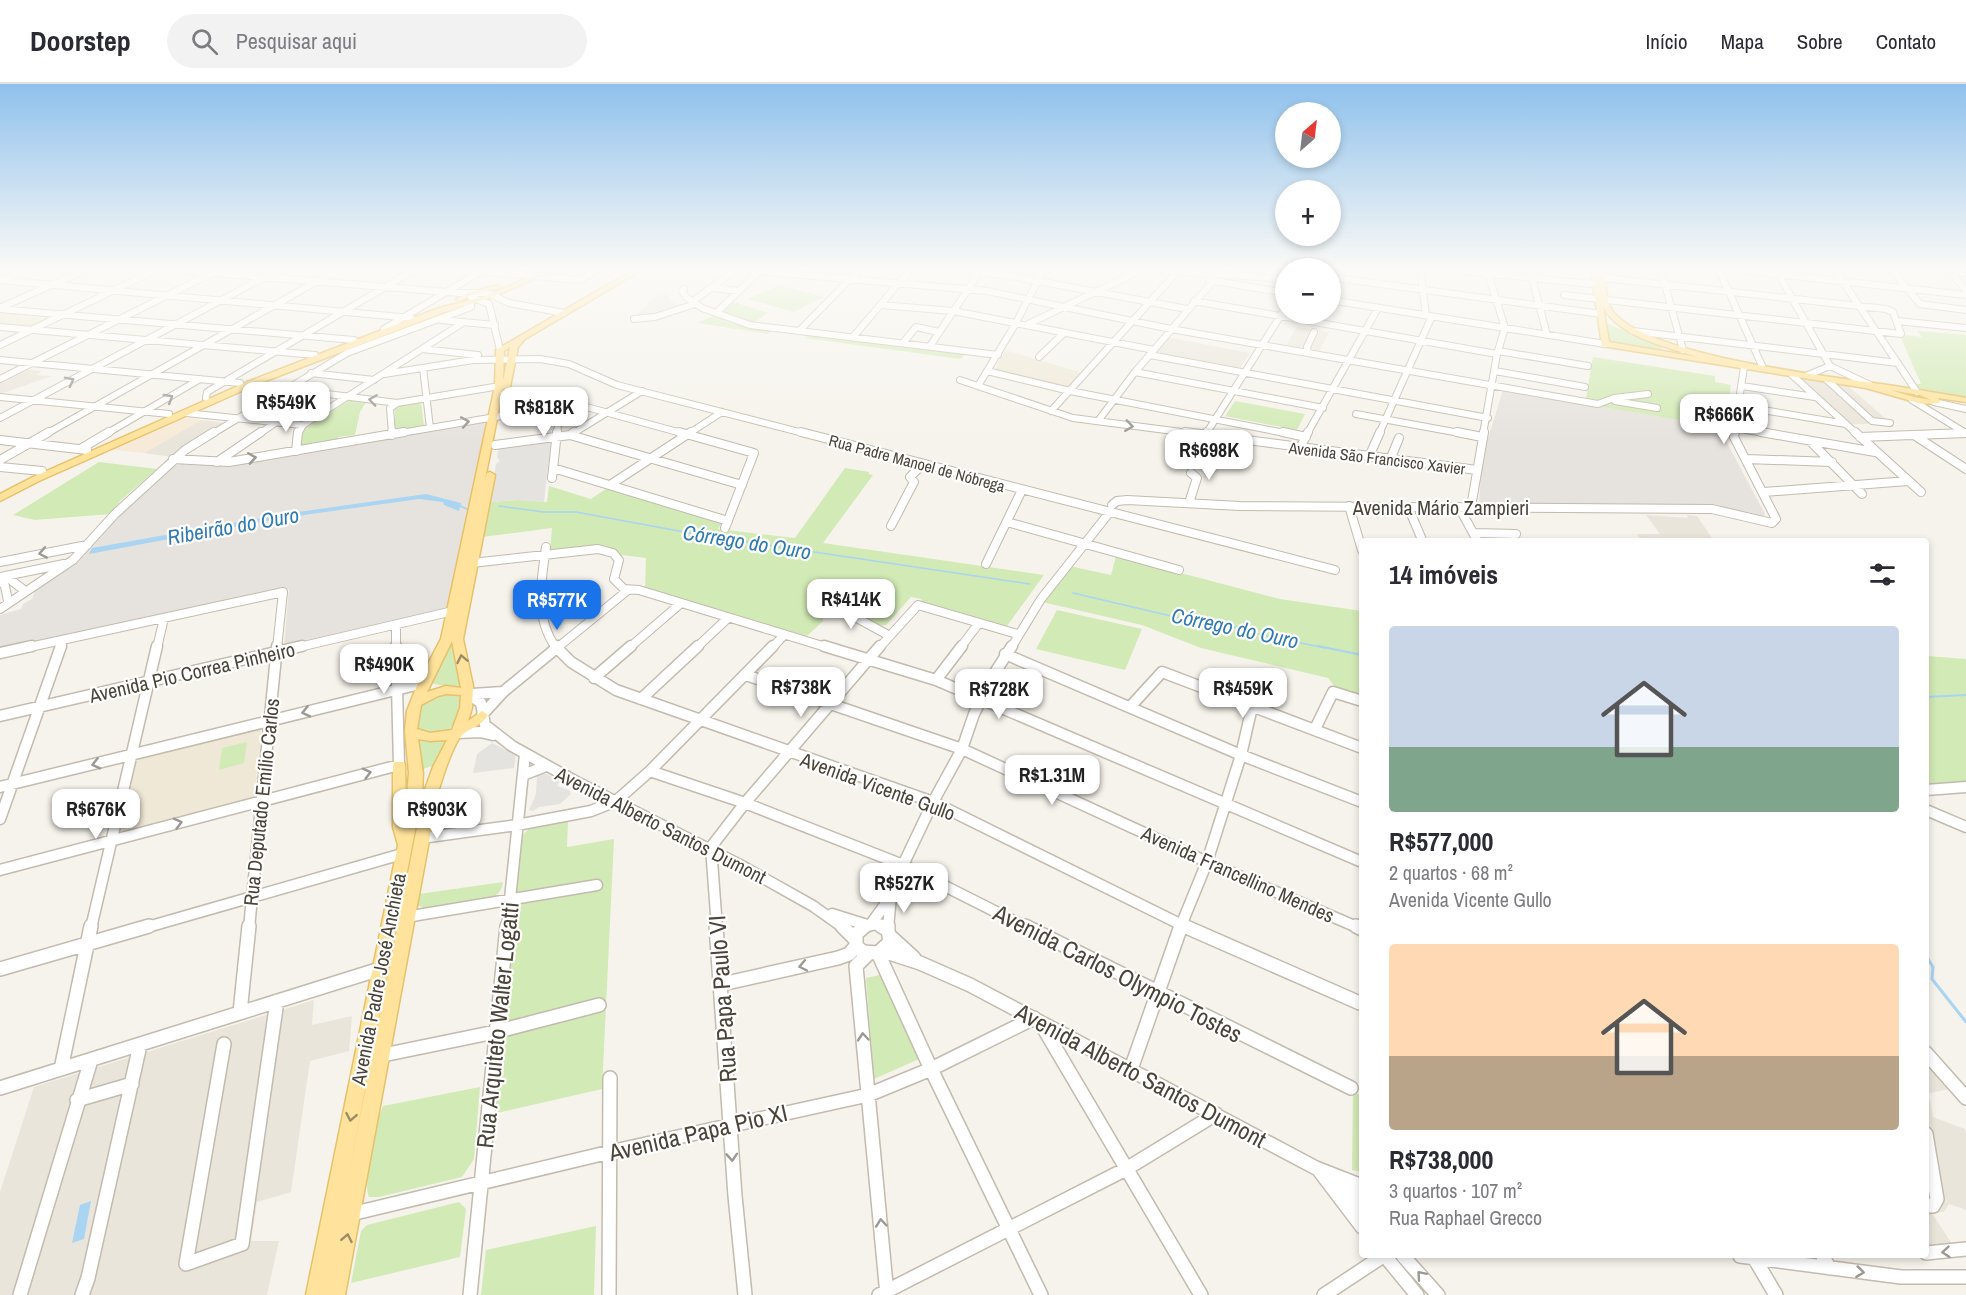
<!DOCTYPE html>
<html lang="pt">
<meta charset="utf-8">
<style>
:root{--surface:#fff;--page:#f2f2f3;--text:#2b2b33;--muted:#7c7c81;--line:#e1e1e2;--accent:#1a73e8}
body{margin:0;font-family:"Archivo Narrow",sans-serif;background:var(--page);color:var(--text);height:100vh;display:flex;flex-direction:column;font-size:22px;white-space:nowrap}
*{box-sizing:border-box;margin:0}
p{font-size:20px;color:var(--muted)}
.icon{flex:none;width:33px;height:33px;fill:none;stroke:currentColor;stroke-width:2;stroke-linecap:round;stroke-linejoin:round}
.map{position:relative;flex:1;overflow:hidden}
.panel{position:absolute;left:1359px;top:454px;width:570px;height:720px;display:flex;flex-direction:column;background:var(--surface);border-radius:6px;box-shadow:0 3px 9px #0003}
.panel>*{flex:none}
.needle{width:39px;rotate:28deg}
.controls{position:absolute;left:1275px;top:18px;display:grid;gap:12px}
.controls a{display:grid;place-items:center;width:66px;height:66px;border-radius:50%;background:var(--surface);box-shadow:0 3px 9px #0003;font-size:30px}
.price{position:absolute;translate:-50% -51px;padding:0 14px;border-radius:12px;background:#fff;color:#222;font-size:20px;line-height:39px;filter:drop-shadow(0 2px 3px #0008)}
.price::after{content:'';position:absolute;left:50%;top:36px;width:18px;height:14px;margin-left:-9px;background:inherit;clip-path:polygon(0 0,100% 0,50% 100%)}
.price.active{background:var(--accent);color:#fff}
ul{padding:0;list-style:none}
li{display:grid;align-content:center;gap:12px;height:318px;padding:0 30px}
li span{display:grid;place-items:center;height:186px;border-radius:6px;color:#555}
li>.icon{margin-inline-start:auto}
span .icon{width:108px;height:108px;fill:#fffc;stroke-width:1}
li b{font-size:26px}
h2{display:flex;justify-content:space-between;align-items:center;height:72px;padding:0 30px;font-size:26px}
header{display:flex;align-items:center;gap:36px;box-sizing:border-box;height:84px;padding:0 30px;background:var(--surface);border-bottom:2px solid var(--line)}
header strong{font-size:28px}
nav{display:flex;gap:33px;margin-inline-start:auto;font-size:21px}
.search{width:420px;height:54px;background:var(--page);display:flex;align-items:center;gap:15px;box-sizing:border-box;padding:0 21px;border-radius:33px;color:var(--muted);font-size:22px}
.map>svg:first-child{display:block}
.residential{fill:#eae5da}
.commercial{fill:#f7ead8}
.industrial{fill:#e6e2dd}
.education{fill:#efe8d6}
.green{fill:#d2eab5}
.parking{fill:#e5e3e0}
.water{fill:#a9d4f2}
.lines{fill:none;stroke-linecap:round;stroke-linejoin:round}
.stream-far2{stroke:#a9d4f2;stroke-width:1.5}
.stream-far1{stroke:#a9d4f2;stroke-width:2}
.stream{stroke:#a9d4f2;stroke-width:3}
.minor-far3-casing{stroke:#c2bbae;stroke-width:8}
.minor-far2-casing{stroke:#c2bbae;stroke-width:10}
.minor-far1-casing{stroke:#c2bbae;stroke-width:13}
.minor-casing{stroke:#c2bbae;stroke-width:16}
.major-casing{stroke:#e6c16a;stroke-width:3}
.minor-far3{stroke:#fff;stroke-width:6}
.minor-far2{stroke:#fff;stroke-width:8}
.minor-far1{stroke:#fff;stroke-width:10}
.minor{stroke:#fff;stroke-width:13}
.major{fill:#ffe39c;fill-rule:evenodd}
.oneway{stroke:#9c9892}
.oneway2{stroke:#9c8c66}
.labels{text-anchor:middle;dominant-baseline:central;stroke-width:4.5;stroke-linejoin:round;paint-order:stroke}
.far-street-label{font-size:16px;fill:#4b4439;stroke:#fff}
.street-label{font-size:20px;fill:#4b4439;stroke:#fff}
.water-label{font-size:21px;font-style:italic;fill:#2e7ab2;stroke:#fff}
.near-street-label{font-size:24px;fill:#4b4439;stroke:#fff}
</style>
<header>
<strong>Doorstep</strong>
<div class="search"><svg class="icon" aria-label="search" viewBox="0 0 24 24"><circle cx="10" cy="10" r="6"/><path d="M15 15l6 6"/></svg>Pesquisar aqui</div>
<nav><a>Início</a><a>Mapa</a><a>Sobre</a><a>Contato</a></nav>
</header>
<div class="map">
<svg width="1966" height="1211" viewBox="0 0 1966 1211">
<rect width="100%" height="100%" fill="#f6f3ec"/>
<!-- residential -->
<path class="residential" d="M667,210L671,217L680,223L658,230L636,232L648,219L660,211Z
M1297,243L1329,248L1318,269L1285,263Z
M1166,253L1250,269L1239,286L1152,270Z
M22,285L42,287L36,291L52,292L0,310V297Z
M1805,296L1847,301L1892,340H1851L1804,298Z
M201,336L225,339L173,373L144,369Z
M1646,431L1688,434L1687,431L1697,432L1714,457H1641L1637,450H1660Z
M314,916L312,941L352,932L349,967L310,977L291,1108L257,1118L251,1157H279L267,1211H0V1108L34,1003Z
M1926,979L1949,1005L1926,1010Z
M1926,1011L1930,1016L1933,1033L1965,1045L1966,1049V1126L1949,1120L1944,1128L1932,1129L1952,1160L1926,1161Z"/>
<!-- commercial -->
<path class="commercial" d="M191,334L201,336L144,369L106,365L175,337Z"/>
<!-- industrial -->
<path class="industrial" d="M1503,306L1725,344L1724,353L1765,430L1762,434L1752,433L1717,422L1479,420L1482,373Z
M481,337L486,338L447,525L284,563L289,505L0,567V531L21,525L23,520L32,515L36,504L74,482L117,433L168,383L185,379L214,382L236,381Z"/>
<!-- education -->
<path class="education" d="M1657,186L1661,198L1605,192L1601,187Z
M0,226L57,231L32,243L0,241Z
M1005,266L1083,289L1069,306L994,288Z
M262,643L254,717L118,752L136,673Z"/>
<!-- green -->
<path class="green" d="M779,201L824,213L793,228L748,215Z
M731,217L768,229L753,239L720,228Z
M715,231L727,238L774,246L768,250L698,239Z
M1608,240L1662,262V264L1658,266L1609,258L1605,241Z
M1917,247L1966,251V315L1919,307L1915,300H1921L1901,254H1905L1904,251L1922,253Z
M811,250L966,269L960,275L805,254Z
M1593,273L1715,292V298L1731,301L1725,344L1585,320Z
M350,316L367,317L360,328L355,351L338,353L337,358L302,363V350L306,344Z
M421,317L424,343L395,349V324L398,321Z
M1235,317L1305,330L1297,346L1225,332Z
M495,336H497L456,549L464,605L428,599L447,563Z
M99,378L157,385L121,416L110,430L35,436L13,431Z
M845,384L869,388V390L873,391L823,459L1044,491L1007,542L923,519L921,515L911,513L886,541L877,542L826,512L821,516L823,537L807,552L645,506L646,474L622,471L604,461L550,467L552,444L482,453L490,418L518,416L547,418L549,402L591,415L609,403L722,439L718,445L795,454Z
M1116,472L1280,515L1362,527V614L1337,606L1328,594L1201,564L1142,541L1042,518L1069,482L1111,491Z
M1057,526L1142,545L1125,586L1036,565Z
M1926,572L1966,575V701L1926,703Z
M440,609H455L463,615C455,641 447,664 416,642L420,622Z
M450,654L435,681L420,686L417,657L434,658Z
M247,658L244,679L219,686L222,664Z
M568,736L567,763L614,755L602,1005L497,1029L521,754C531,737 550,739 568,736Z
M503,798C502,808 497,811 489,815L427,826L416,820L419,810Z
M880,891L919,975L874,995L866,894Z
M480,1003L474,1075L462,1093L379,1113H369C362,1100 376,1036 383,1022Z
M1353,1009L1362,1011V1088L1352,1086Z
M459,1118L466,1125L460,1173L351,1199L361,1147L367,1141Z
M596,1142L594,1211H481L486,1166Z"/>
<!-- parking -->
<path class="parking" d="M551,357L544,418L518,416L490,418L496,380L500,377L497,373L499,363Z
M492,659L516,671L514,684L473,689L477,670Z
M542,688L560,697L557,702L569,706L571,710L560,720L539,723L533,727L529,726L536,710L537,691Z"/>
<!-- water -->
<path class="water" d="M426,410L461,419L459,427L444,421L443,418L419,415L282,434L89,470L92,464L284,430Z
M91,1117L84,1155L72,1159L80,1121Z"/>
<g class="lines">
<!-- stream-far2 -->
<path class="stream-far2" d="M458,421L467,425
M499,422L544,428H576L706,452L1030,500
M1073,509L1218,543H1242L1258,550L1325,564"/>
<!-- stream-far1 -->
<path class="stream-far1" d="M1318,562L1362,571
M1926,613L1966,611"/>
<!-- stream -->
<path class="stream" d="M1926,872L1933,883L1932,895L1966,938"/>
<defs>
<path id="minor-far3" d="M175,186L460,209H488L509,219L564,229
M465,186L580,196L597,186
M744,186L987,207L1171,245L1598,320L1614,314L1648,310
M961,186L1016,193L1187,225
M1154,186L1286,195
M1420,186L1426,231
M1452,186L1603,201
M1530,186L1547,251
M1661,186L1683,266
M1719,186L1763,284
M1740,186L1966,211
M1835,186L1917,308
M1892,186L1920,220L1966,226
M1940,186L1966,189
M1949,186L1966,206
M1778,189L1830,282L1870,301
M1330,193L1601,230
M5,195L25,186
M0,196L411,234
M1209,196L1286,209
M712,204L739,207
M684,205L682,207L686,213L702,224L750,241L998,271
M1564,211L1901,250L1893,228L1886,225L1595,193
M471,213L489,220L500,266
M1330,216L1605,260
M1194,217L1497,270
M692,218L735,186
M881,221L953,227L1154,266
M2,223L85,186
M0,225L354,256
M716,229L761,186
M634,235L655,233L695,220
M441,236L495,241
M1897,237L1966,244
M1026,241L1142,186
M0,243L315,271
M384,245L480,188
M799,247L859,186
M1633,247L1898,279
M853,253L910,186
M903,259L916,243L939,248
M0,261L156,186
M930,262L981,186
M422,265L478,271
M1498,267L1588,282
M1308,269L1307,263L1314,248
M1150,271L1488,334
M1039,273L1064,249
M0,276L240,299
M423,284L430,344
M987,287L1070,307L1290,350
M1495,287L1585,303
M1135,288L1323,324
M311,289L374,296
M384,290L473,276L540,275L569,280L617,301L807,350
M1792,291L1857,350
M1808,291L1830,282
M0,295L210,190
M960,296L1073,334L1197,350
M1827,296L1872,337L1890,339
M250,300L397,319L506,301
M978,302L1016,239L1043,186
M1742,302L1815,313
M0,313L169,330
M206,314L207,308L414,186
M1912,316L1964,348
M1615,317L1657,324
M1934,318L1966,325
M1739,322L1846,340
M1051,327L1177,188
M186,329L303,341
M1356,330L1465,350
M0,334L278,186
M1098,337L1135,288L1213,197
M303,341L464,238
M1735,344L1770,350
M46,350L337,186
M106,350L200,295
M212,350L347,269L471,223V218
M259,350L278,337
M298,350L303,341
M392,350L390,324L397,319
M395,350L501,332
M557,350L561,316L685,350
M572,350L642,307
M688,350L722,328
M1206,350L1286,223
M1307,350L1378,224
M1379,350L1432,232
M1483,350L1497,270L1505,244L1487,186
M1734,350L1744,283
M1940,350L1966,349"/>
<path id="minor-far2" d="M392,348V351
M679,348L754,369L725,444
M801,348L1335,486
M1185,348L1477,386
M1283,348L1306,353
M1457,348L1482,353
M1761,348L1875,368
M1855,348L1921,408
M570,351L742,401
M1914,351L1966,385
M1205,352L1207,348
M1860,353L1966,349
M0,356L87,366
M1810,357L1862,410
M1303,358L1308,348
M495,361L570,351L574,348
M82,364L109,348
M296,367L298,348
M1369,373L1380,348
M173,375L229,378L404,348
M1746,375L1832,378
M0,376L49,348
M1390,376L1399,354
M217,378L261,348
M0,383L42,387
M553,384L728,437
M552,394L557,348
M610,401L691,348
M1764,408L1908,397
M1189,419L1197,394L1191,389
M1112,421L1117,417L1127,416L1240,422L1712,425L1772,439L1776,435L1734,353L1735,348
M1349,422L1362,466
M1408,423L1423,458
M1459,423L1478,458
M1471,423L1484,348
M1007,438L1179,486
M891,442L914,398L910,393L923,380
M1474,449L1516,450
M546,463C541,498 534,533 556,564
M0,478L87,461
M472,479L598,465L613,469L619,476L614,495L624,505L639,506L829,564
M986,480L1022,406
M6,492L25,507
M0,493L64,480
M0,495L5,502L8,517
M826,517L888,551
M0,525L73,476L115,430L185,366L214,348
M396,541V564
M25,564L283,508L277,564
M60,564L63,556
M157,564L164,534
M295,564L453,527
M557,564L628,506
M629,564L680,520
M696,564L728,534
M772,564L784,551
M879,564L918,521L1017,550
M960,564L979,539
M1011,564L1041,515L1109,429"/>
<path id="minor-far1" d="M555,562L571,578L616,606L933,718L1188,844
M824,562L936,596L1362,778
M0,569L32,562
M1005,570L1241,671L1362,718
M746,591L962,665L1207,778L1359,844
M594,594L631,562
M936,596L962,562
M467,609L481,619L485,641L512,662L573,696L740,781L813,822L844,844
M472,610L503,608
M641,615L698,562
M1130,623L1162,588L1362,664
M482,631L503,608L559,562
M0,632L302,562
M1315,645L1333,608L1362,617
M457,649L480,648L493,651
M650,687L745,719L903,781L1028,844
M523,691L546,682
M0,703L424,599
M1926,706L1966,703
M1926,726L1966,743
M0,735L61,562
M421,754L517,741L591,727L616,717L650,687L773,562
M0,786L399,681L396,562
M832,830L867,841
M406,833L597,801
M871,840L891,812
M91,844L157,562
M144,844L402,770
M249,844L277,562
M507,844L525,670
M717,844L711,763L745,719L880,562
M861,844L876,840L884,844
M888,844L891,812L903,781L933,718L962,665L974,630L994,590L1012,562
M1180,844L1207,778L1241,671L1252,623"/>
<path id="minor" d="M716,842L735,1112L745,1211
M842,842L854,854
M865,842L856,850V862L863,868L878,869L890,858L888,846L881,842
M1025,842L1351,1004
M1184,842L1362,920
M1356,842L1362,845
M888,846V842
M891,853L914,874
M883,867L920,879L970,901L1316,1084L1362,1102
M878,869L931,985L1041,1211
M868,870L856,882L887,1211
M0,885L149,842
M722,900L838,874L849,870L856,862
M240,928L249,842
M1040,938L1201,1211
M224,960L186,1180L242,1160L277,917
M1926,969L1966,1014
M383,971L495,948L599,921
M61,985L91,842
M1131,985L1181,842
M0,1004L380,885
M77,1016L132,1000
M1926,1050L1937,1115L1933,1122H1926
M1318,1085L1362,1143
M1339,1094L1362,1122
M351,1130L610,1068L868,1011L931,985L1034,934
M1926,1169L1966,1165
M1385,1172L1417,1211
M1403,1172L1438,1211
M1740,1172L1901,1193H1966
M1753,1172L1776,1211
M1823,1172L1829,1184
M20,1211L91,976
M82,1211L88,1194L140,961
M470,1211L507,842
M609,1211L610,994
M879,1211L1126,1085L1216,1030
M1324,1211L1383,1172"/>
<path id="major" d="M546,186H556L490,214L445,228L253,302L39,397L0,417V410L33,393L247,298L439,224L486,212Z
M633,186H642L525,255L518,263L510,303L506,305L503,304L485,395L487,389L490,388L495,391L463,555L473,602L472,624L468,637L482,627L488,631C480,643 470,644 462,651C453,660 442,695 438,708L345,1211H306L398,761L393,743V681L394,678H404L405,681L406,720L409,689L405,647L407,627L418,599L441,555L495,302L496,266ZM510,263L503,297L504,267ZM452,557L461,604L446,602L427,608ZM446,610L461,611L460,624L452,646L430,649L417,645L421,621L438,612ZM418,655L430,657L447,656L433,683L424,708L349,1089L422,710L423,689Z
M1591,186H1603C1606,199 1605,215 1612,226C1642,271 1826,292 1881,300C1909,304 1937,309 1966,314V318L1938,314L1940,317L1939,319L1922,320L1866,304L1602,262ZM1603,222C1616,252 1669,264 1698,273L1609,258ZM1890,306L1920,311L1931,316L1914,313Z
M498,201L501,203L500,204L472,211L460,217L456,215L468,209Z"/>
</defs>
<!-- minor-far3 casing -->
<use href="#minor-far3" class="minor-far3-casing"/>
<!-- minor-far2 casing -->
<use href="#minor-far2" class="minor-far2-casing"/>
<!-- minor-far1 casing -->
<use href="#minor-far1" class="minor-far1-casing"/>
<!-- minor casing -->
<use href="#minor" class="minor-casing"/>
<!-- major casing -->
<use href="#major" class="major-casing"/>
<!-- minor-far3 -->
<use href="#minor-far3" class="minor-far3"/>
<!-- minor-far2 -->
<use href="#minor-far2" class="minor-far2"/>
<!-- minor-far1 -->
<use href="#minor-far1" class="minor-far1"/>
<!-- minor -->
<use href="#minor" class="minor"/>
<!-- major -->
<use href="#major" class="major"/>
</g>
<!-- one-way arrows -->
<defs><path id="oneway-chevron" d="M-2-3.5L2.5 0L-2 3.5" fill="none" stroke-width="1.6" stroke-linecap="round" stroke-linejoin="round" transform="scale(1.5)"/></defs>
<g class="oneway">
<use href="#oneway-chevron" transform="translate(70 297) rotate(-28)"/>
<use href="#oneway-chevron" transform="translate(169 314) rotate(-31)"/>
<use href="#oneway-chevron" transform="translate(373 316) rotate(-172)"/>
<use href="#oneway-chevron" transform="translate(465 338) rotate(-10)"/>
<use href="#oneway-chevron" transform="translate(1129 342) rotate(8)"/>
<use href="#oneway-chevron" transform="translate(252 374) rotate(-9)"/>
<use href="#oneway-chevron" transform="translate(43 469) rotate(169)"/>
<use href="#oneway-chevron" transform="translate(306 628) rotate(167)"/>
<use href="#oneway-chevron" transform="translate(96 680) rotate(166)"/>
<use href="#oneway-chevron" transform="translate(367 689) rotate(-15)"/>
<use href="#oneway-chevron" transform="translate(178 739) rotate(-15)"/>
<use href="#oneway-chevron" transform="translate(803 882) rotate(168)"/>
<use href="#oneway-chevron" transform="translate(863 953) rotate(-95)"/>
<use href="#oneway-chevron" transform="translate(732 1073) rotate(86)"/>
<use href="#oneway-chevron" transform="translate(881 1139) rotate(-96)"/>
<use href="#oneway-chevron" transform="translate(1946 1168) rotate(175)"/>
<use href="#oneway-chevron" transform="translate(1860 1188) rotate(7)"/>
<use href="#oneway-chevron" transform="translate(1421 1191) rotate(-131)"/>
</g>
<g class="oneway2">
<use href="#oneway-chevron" transform="translate(462 575) rotate(-102)"/>
<use href="#oneway-chevron" transform="translate(351 1033) rotate(101)"/>
<use href="#oneway-chevron" transform="translate(347 1154) rotate(-79)"/>
</g>
<!-- sky -->
<linearGradient id="sky" x2="0" y2="1"><stop stop-color="#8fc1ec"/><stop offset="0.52" stop-color="#fbfaf6"/><stop offset="1" stop-color="#fbfaf6" stop-opacity="0"/></linearGradient>
<rect width="1966" height="356" fill="url(#sky)"/>
<g class="labels">
<!-- far-street labels -->
<g class="far-street-label">
<text transform="translate(1377 374) rotate(7)">Avenida São Francisco Xavier</text>
<text transform="translate(917 379) rotate(15)">Rua Padre Manoel de Nóbrega</text>
</g>
<!-- street labels -->
<g class="street-label">
<text x="1441" y="423">Avenida Mário Zampieri</text>
<text transform="translate(192 588) rotate(-13)">Avenida Pio Correa Pinheiro</text>
<text transform="translate(878 702) rotate(20)">Avenida Vicente Gullo</text>
<text transform="translate(261 718) rotate(-84)">Rua Deputado Emílio Carlos</text>
<text transform="translate(661 741) rotate(27)">Avenida Alberto Santos Dumont</text>
<text transform="translate(1238 790) rotate(24)">Avenida Francellino Mendes</text>
<text transform="translate(378 895) rotate(-79)">Avenida Padre José Anchieta</text>
</g>
<!-- water labels -->
<g class="water-label">
<text transform="translate(233 442) rotate(-10)">Ribeirão do Ouro</text>
<text transform="translate(747 458) rotate(9)">Córrego do Ouro</text>
<text transform="translate(1235 544) rotate(12)">Córrego do Ouro</text>
</g>
<!-- near-street labels -->
<g class="near-street-label">
<text transform="translate(1118 889) rotate(27)">Avenida Carlos Olympio Tostes</text>
<text transform="translate(722 915) rotate(-94)">Rua Papa Paulo VI</text>
<text transform="translate(497 941) rotate(-84)">Rua Arquiteto Walter Logatti</text>
<text transform="translate(1141 991) rotate(28)">Avenida Alberto Santos Dumont</text>
<text transform="translate(698 1048) rotate(-13)">Avenida Papa Pio XI</text>
</g>
</g>
</svg>
<div class="controls">
<a><svg class="needle" viewBox="-14 -14 28 28"><path d="M0-13l5 13h-10z" fill="#e53935"/><path d="M0 13l5-13h-10z" fill="#7c7c81"/></svg></a>
<a>+</a>
<a>−</a>
</div>
<b class="price" style="left:286px;top:349px">R$549K</b>
<b class="price" style="left:544px;top:354px">R$818K</b>
<b class="price" style="left:1724px;top:361px">R$666K</b>
<b class="price" style="left:1209px;top:397px">R$698K</b>
<b class="price" style="left:851px;top:546px">R$414K</b>
<b class="price active" style="left:557px;top:547px">R$577K</b>
<b class="price" style="left:384px;top:611px">R$490K</b>
<b class="price" style="left:801px;top:634px">R$738K</b>
<b class="price" style="left:1243px;top:635px">R$459K</b>
<b class="price" style="left:999px;top:636px">R$728K</b>
<b class="price" style="left:1052px;top:722px">R$1.31M</b>
<b class="price" style="left:96px;top:756px">R$676K</b>
<b class="price" style="left:437px;top:756px">R$903K</b>
<b class="price" style="left:904px;top:830px">R$527K</b>
<section class="panel">
<h2>14 imóveis<svg class="icon" aria-label="filters" viewBox="0 0 24 24"><path d="M4 7h16M4 17h16"/><circle cx="9" cy="7" r="2"/><circle cx="15" cy="17" r="2"/></svg></h2>
<ul>
<li><span style="background:linear-gradient(#c9d6e8 65%,#7fa58c 0)"><svg class="icon" aria-label="home" viewBox="0 0 24 24"><path d="M3 11l9-7 9 7M6 9v11h12V9"/></svg></span><div><b>R$577,000</b><p>2 quartos · 68 m²</p><p>Avenida Vicente Gullo</p></div></li>
<li><span style="background:linear-gradient(#ffd9b3 60%,#b9a48a 0)"><svg class="icon" aria-label="home" viewBox="0 0 24 24"><path d="M3 11l9-7 9 7M6 9v11h12V9"/></svg></span><div><b>R$738,000</b><p>3 quartos · 107 m²</p><p>Rua Raphael Grecco</p></div></li>
</ul>
</section>
</div>
